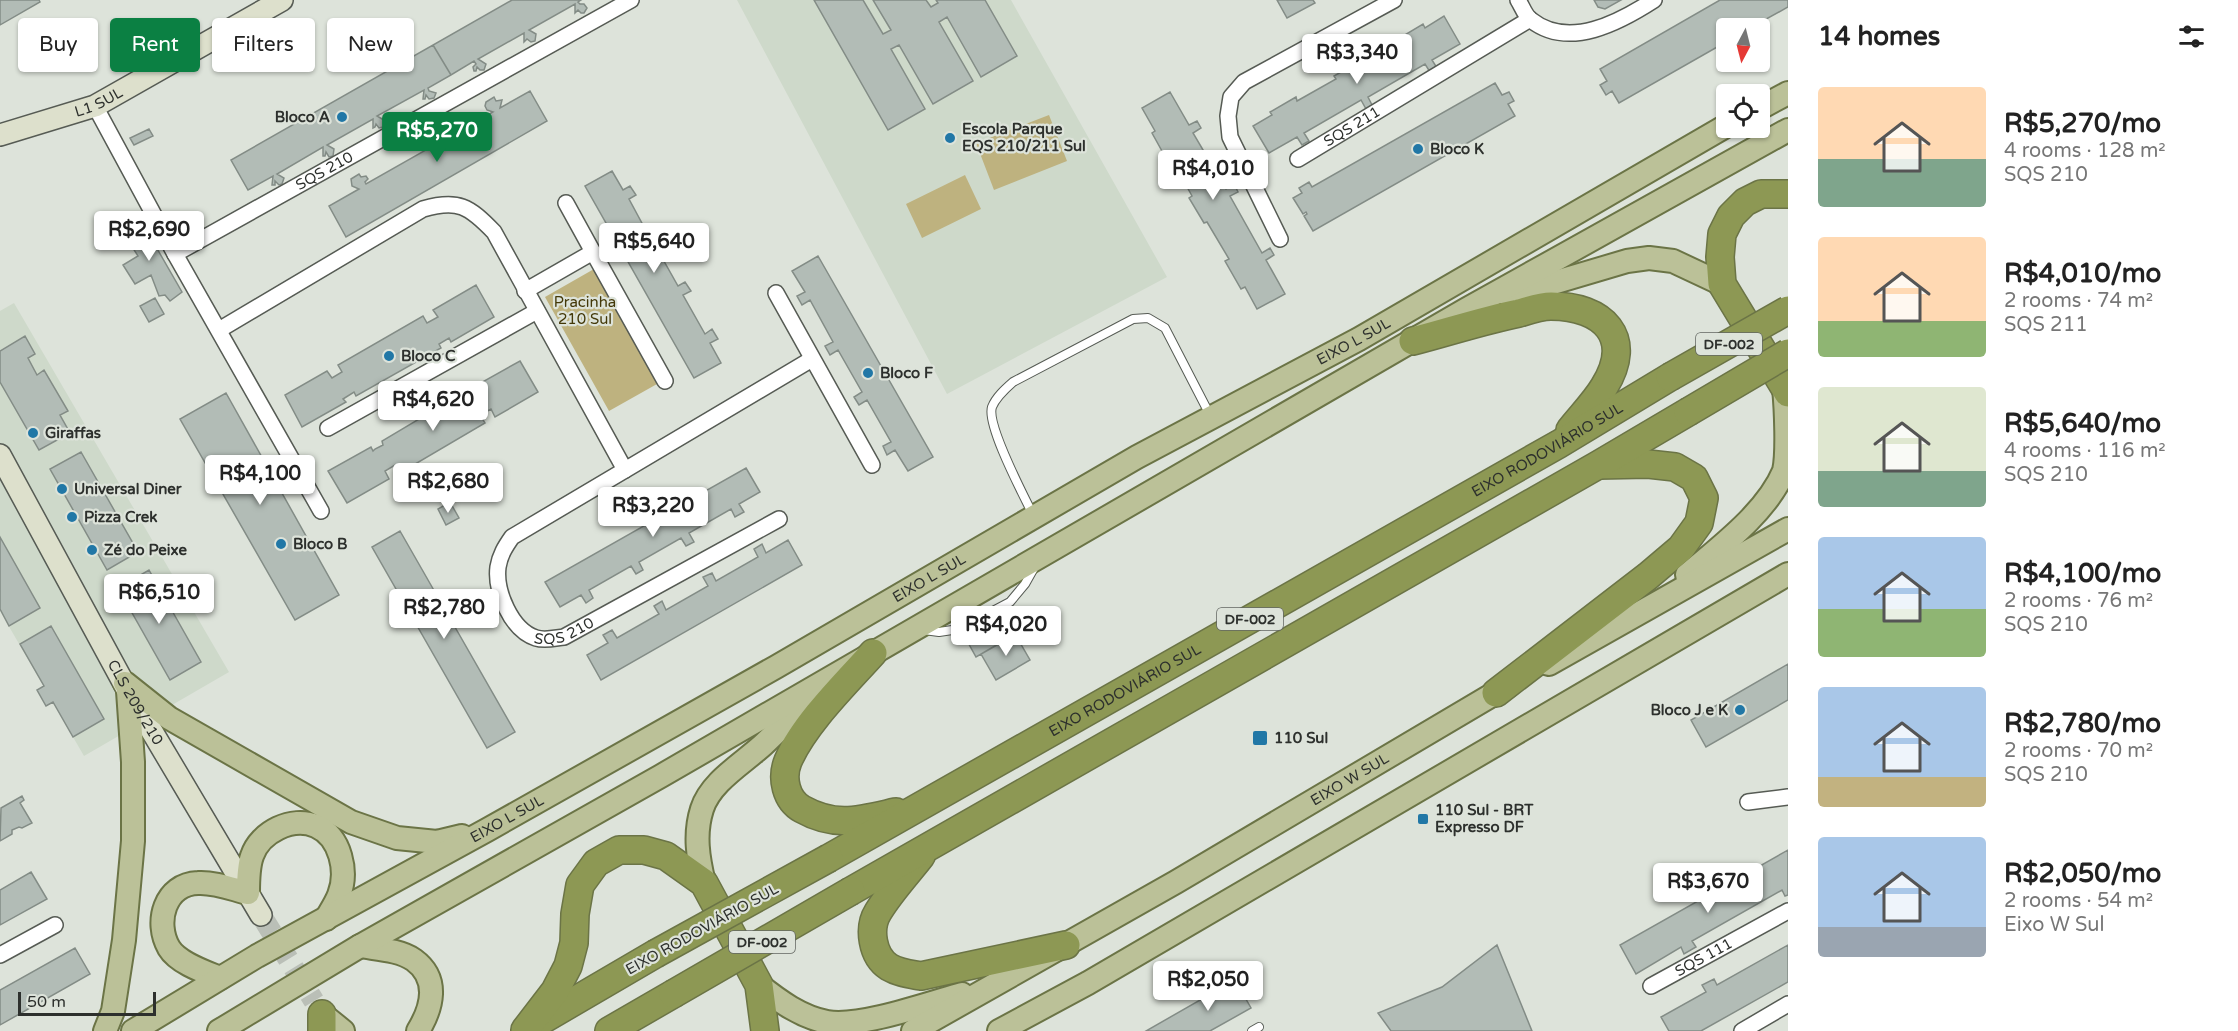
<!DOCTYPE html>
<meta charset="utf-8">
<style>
:root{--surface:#fff;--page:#f2f2f2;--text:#222;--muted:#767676;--accent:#0b8043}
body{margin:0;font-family:"Varela Round",sans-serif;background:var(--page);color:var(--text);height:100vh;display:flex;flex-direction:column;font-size:22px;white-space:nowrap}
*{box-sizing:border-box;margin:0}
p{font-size:20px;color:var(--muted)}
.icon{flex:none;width:33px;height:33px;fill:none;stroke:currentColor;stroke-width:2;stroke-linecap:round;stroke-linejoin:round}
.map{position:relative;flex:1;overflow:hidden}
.details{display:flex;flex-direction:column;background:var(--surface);width:450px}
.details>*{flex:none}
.top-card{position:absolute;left:18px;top:18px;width:570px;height:54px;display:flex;gap:12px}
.needle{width:39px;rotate:187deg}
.fabs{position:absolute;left:1716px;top:18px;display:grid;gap:12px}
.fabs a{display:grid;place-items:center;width:54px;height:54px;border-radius:6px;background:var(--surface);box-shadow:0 2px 4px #0004;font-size:30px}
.scale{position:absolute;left:18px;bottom:15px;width:138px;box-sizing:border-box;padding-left:6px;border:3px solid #2d302d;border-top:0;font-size:16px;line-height:21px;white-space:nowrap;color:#2d302d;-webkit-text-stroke:4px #dde3da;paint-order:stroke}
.price{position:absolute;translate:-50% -51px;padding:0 14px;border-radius:6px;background:#fff;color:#222;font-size:20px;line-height:39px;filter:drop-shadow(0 2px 3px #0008)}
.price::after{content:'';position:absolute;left:50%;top:36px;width:18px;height:14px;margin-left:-9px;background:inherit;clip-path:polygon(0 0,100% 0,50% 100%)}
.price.selected{background:var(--accent);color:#fff}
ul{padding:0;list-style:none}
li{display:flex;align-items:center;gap:18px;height:150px;padding:0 30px}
li span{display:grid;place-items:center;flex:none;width:168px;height:120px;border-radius:6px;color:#555}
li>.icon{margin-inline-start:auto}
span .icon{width:72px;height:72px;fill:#fffc;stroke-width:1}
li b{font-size:26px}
h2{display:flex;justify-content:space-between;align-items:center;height:72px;padding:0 30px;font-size:26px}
.pill{padding:0 21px;border-radius:6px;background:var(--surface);box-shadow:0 2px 4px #0004;font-size:21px;line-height:54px}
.pill.selected{background:var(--accent);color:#fff}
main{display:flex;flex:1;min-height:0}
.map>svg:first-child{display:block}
.built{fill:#ced9ca}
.green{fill:#beb27f}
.building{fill:#b2bcb6;stroke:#838c86;stroke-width:1.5}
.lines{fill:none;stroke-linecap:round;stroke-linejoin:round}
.secondary-tunnel{stroke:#babfb7;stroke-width:21;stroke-dasharray:21 10;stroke-linecap:butt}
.lane-casing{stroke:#565b54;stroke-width:10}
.street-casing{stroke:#565b54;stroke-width:18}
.secondary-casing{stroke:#565b54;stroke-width:24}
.primary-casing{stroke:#6b7446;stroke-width:26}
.highway-casing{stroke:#6b7446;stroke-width:30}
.lane{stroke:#fff;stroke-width:8}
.street{stroke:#fff;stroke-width:15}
.secondary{stroke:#dde0cc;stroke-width:21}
.primary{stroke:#bbc198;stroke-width:22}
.highway{stroke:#8d9854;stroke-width:27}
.highway-bridge-casing{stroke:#6b7446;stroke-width:30;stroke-linecap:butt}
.highway-bridge{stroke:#8d9854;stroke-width:27}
.poi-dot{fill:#2177a6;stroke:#dde3da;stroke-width:2}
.labels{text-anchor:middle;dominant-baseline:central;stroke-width:4.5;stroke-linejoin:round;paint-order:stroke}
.shield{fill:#dde3da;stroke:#626661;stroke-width:1.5}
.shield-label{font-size:14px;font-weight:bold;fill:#2d302d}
.street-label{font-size:15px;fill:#2d302d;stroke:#dde3da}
.poi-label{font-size:15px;font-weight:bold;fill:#2d302d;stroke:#dde3da;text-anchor:start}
.park-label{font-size:15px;fill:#433808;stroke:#dde3da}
</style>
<main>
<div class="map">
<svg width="1788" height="1031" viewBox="0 0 1788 1031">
<rect width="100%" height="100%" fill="#dde3da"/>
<!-- built -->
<path class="built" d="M737,0H1011L1167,277L947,394Z
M14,303L229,672L84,756L0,611V311Z"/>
<!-- green -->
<path class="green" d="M1049,115L1067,161L994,190L976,143Z
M965,175L981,209L922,238L906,204Z
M594,269L657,384L609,411L545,297Z"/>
<!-- building -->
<path class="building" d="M0,0H39L40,2L0,25Z
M512,0H581L578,2L580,4H584L587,8L584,13H581L578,10L575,13V4L529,30L536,34L535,41L531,42L527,39L524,42V33L478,59L486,64L484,70H480L477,67L476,71H474L473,67L476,64L474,61L451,75L433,45Z
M814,0H863L883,34L891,30L873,0H926L931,7L938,3L936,0H985L1017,56L981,77L947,17L939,22L973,81L933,104L899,45L891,49L925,109L888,130Z
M1277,0H1313L1315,3L1287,18Z
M1594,0H1621L1605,9L1598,7Z
M1720,0H1788V7L1750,28H1726V42L1619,103L1612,91L1606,95L1600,85L1607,81L1600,69Z
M1444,16L1460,44L1432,60L1437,68L1430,72L1425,64L1368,97L1372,105L1366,109L1361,100L1304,133L1309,141L1302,145L1297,137L1269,153L1253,126L1272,115L1270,112L1296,97L1297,101L1336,79L1334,76L1360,61L1362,65L1400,43L1398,39L1423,24L1425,28Z
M433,45L451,75L428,88L429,91L436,93L434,98L429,99L426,95L425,99H423L424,90L377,116L384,120L385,124L383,127L379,128L376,124L375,127L373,128V119L327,145L334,149L333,156L329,157L326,152L325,156H323V147L277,174L284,178L282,184L279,185L275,181V185H272L273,176L248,190L231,160Z
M1495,83L1502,95L1509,92L1514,101L1508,104L1515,116L1313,231L1304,216L1307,214L1306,212L1303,214L1293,198L1302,193L1299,188L1309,182L1312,187Z
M530,91L547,121L346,237L329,206L359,189L352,186L351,179L359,174L361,177L366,176L368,179L365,182L366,184L426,150L418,147L419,140L427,136L428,140L433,138L435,140L433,146L493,112L487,110L485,106L486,102L494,97L496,101L502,100L500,108Z
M1170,92L1189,125L1197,121L1201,128L1193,133L1226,189L1234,184L1238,192L1230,196L1262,253L1270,248L1274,255L1266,260L1285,294L1257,309L1245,287L1241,289L1225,261L1229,259L1207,222L1204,223L1189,198L1192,196L1171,158L1167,160L1152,133L1155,131L1142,108Z
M149,129L153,136L134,145L130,138Z
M612,171L623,190L630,186L636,195L629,199L650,238L658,234L663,243L656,247L678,286L685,282L691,291L683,295L705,334L712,329L718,339L710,343L721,363L694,378L585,186Z
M140,219L182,292L170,301L165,295L159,296L151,275L135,284L123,265L138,256L122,231Z
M818,256L933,457L908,471L895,450L887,455L883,446L891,442L867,400L859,405L854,397L862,392L838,350L830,355L825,346L833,342L810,300L802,305L797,296L805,292L792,271Z
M476,285L494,317L451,342L449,338L439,344L441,348L356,396L354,392L343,399L346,402L302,427L285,395L327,371L332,378L342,372L338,365L423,316L427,323L438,317L433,310Z
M155,298L164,314L149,322L140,306Z
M25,336L35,354L28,358L37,375L44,370L68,411L60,415L70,433L39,450L0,382V351Z
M520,361L538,392L495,417L491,409L480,415L485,423L400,473L395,465L385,471L389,479L347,503L328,471L371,447L373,451L375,449L383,445L382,441L466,391L468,395L479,389L477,385Z
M226,393L339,595L295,620L180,419Z
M81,452L138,552L107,570L50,469Z
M746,468L760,492L739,504L744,512L735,517L731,509L689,533L694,542L686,546L681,538L639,562L643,570L636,574L631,566L589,590L593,598L586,603L581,595L560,607L545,582Z
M450,502L459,518L446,525L438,509Z
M400,531L515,732L487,748L372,547Z
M0,537L40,608L9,626L0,609Z
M788,540L802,565L601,680L587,655L608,643L603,635L612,630L617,638L659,614L654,606L662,601L666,610L708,586L703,577L712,573L716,581L758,557L754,549L762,544L766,553Z
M149,570L201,662L170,680L118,588Z
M1003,602L1020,632L976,657L960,628Z
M51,626L104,719L73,737L53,702L46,706L37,690L44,686L20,644Z
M1015,634L1030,660L996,680L981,654Z
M1788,664V700L1706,747L1691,720Z
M22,796L24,800L20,803L32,823L22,828L19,827L12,830V834L0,841L1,808Z
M1788,850V895L1785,896L1782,890L1692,941L1696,947L1684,954L1681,947L1636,974L1620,945Z
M31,872L47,899L0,925V890Z
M1497,945L1532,1031H1391L1378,1013L1442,987Z
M1788,945V982L1701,1031H1669L1661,1017L1706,992L1702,985L1714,979L1717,985Z
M75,948L90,974L0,1025V990Z
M1235,980L1251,1008L1210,1031H1146Z"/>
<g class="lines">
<!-- secondary-tunnel -->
<path class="secondary-tunnel" d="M261,915L314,1001"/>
<defs>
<path id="lane" d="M1033,515C1024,496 986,425 992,407C996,397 1005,389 1013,382L1133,319L1148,318L1165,328L1211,417
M924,630L939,632L959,629L1010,602L1025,584L1034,568
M1252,1031L1259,1027"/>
<g id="street">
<path d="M1518,0C1522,6 1525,16 1531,20C1569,50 1620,22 1654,0"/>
<path d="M95,106L175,254L321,511"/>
<path id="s1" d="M1298,159L1530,19"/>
<path d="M566,203L593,252"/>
<path d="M1280,239L1230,137L1228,116L1231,97L1244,82L1394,0"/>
<path id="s2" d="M175,254L631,0"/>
<path d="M525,291L593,252L665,381"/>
<path d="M776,293L872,465"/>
<path d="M219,330L423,209C458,199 469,206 494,232L625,470L812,359"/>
<path d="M328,428L537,311"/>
<path id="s3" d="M625,470L512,537C505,547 500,555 498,567C495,591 511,630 536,638C545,641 555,638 564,637L779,519"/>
<path d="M1748,802L1788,797"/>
<path d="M0,955L55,925"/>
<path id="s4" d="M1651,986L1788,911"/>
<path d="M1742,1031L1788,1004"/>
</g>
<g id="secondary">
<path id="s5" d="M0,135L95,106L282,0"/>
<path id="s6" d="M0,455L128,691L261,915"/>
</g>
<g id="primary">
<path d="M1760,108L1788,93"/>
<path d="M1509,296L1627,261L1649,258L1673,261L1722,284"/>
<path d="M1687,575C1720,547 1767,512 1784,471C1788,454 1786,408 1784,388"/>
<path d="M1549,664L1788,529"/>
<path d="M125,683L169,718L351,822L397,838L437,842L462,836"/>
<path d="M704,883C698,858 694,834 702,809C711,781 744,763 765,743C781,728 796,713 810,696"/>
<path d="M360,946C377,949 400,950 414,960C440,979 432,1008 418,1031"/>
<path d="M220,978C205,972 178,963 169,948C154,922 165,884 198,883C215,882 232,889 248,893C248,881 248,867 252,856C260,832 292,816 316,826C341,837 348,872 339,895C336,903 330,912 326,919"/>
<path d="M759,985C779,1001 801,1017 827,1022C859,1028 930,1003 962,994"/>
<path d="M322,1014L343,1031"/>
<path d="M105,1031L113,1011L124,940L133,841V762L128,691"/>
<path id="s7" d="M133,1031L257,956L487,830L776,667L1137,457L1359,339L1726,126"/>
<path d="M219,1031L360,946L661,776L1467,309L1788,130"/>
<path id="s8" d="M913,1031L1176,882L1509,685"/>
<path d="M999,1031L1088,983L1788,574"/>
</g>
<g id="highway">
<path d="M1788,194H1761L1745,202L1731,216L1722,234L1720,257L1722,284L1788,393"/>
<path d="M1413,341C1448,332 1484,320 1519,313C1529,310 1541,306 1551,306C1603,306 1635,337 1604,387C1595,402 1581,416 1570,430"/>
<path d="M873,653C846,683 804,724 788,761C781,778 786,800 802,809C836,828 860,820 896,812"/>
<path d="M1496,693L1648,576L1681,548L1699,523L1704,498L1694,478L1675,467L1648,464L1599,465"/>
<path d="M921,856C907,874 890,892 878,912C868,928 872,956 889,967C899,973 910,974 921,976L1066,945"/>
<path id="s9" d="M829,858L1559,444L1670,377"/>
<path d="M851,891L1598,465L1688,412"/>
<path d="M537,1023L655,954"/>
<path d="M525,1030L555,991L568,966L574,943L575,914L580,885L596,863L619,850H644L666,856L704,883L759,985L765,1031"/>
<path d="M322,1031V1014"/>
<path d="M609,1031L673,994"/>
</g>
</defs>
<!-- lane casing -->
<use href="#lane" class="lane-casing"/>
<!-- street casing -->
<use href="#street" class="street-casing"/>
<!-- secondary casing -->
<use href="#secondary" class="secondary-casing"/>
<!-- primary casing -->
<use href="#primary" class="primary-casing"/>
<!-- highway casing -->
<use href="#highway" class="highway-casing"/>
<!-- lane -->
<use href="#lane" class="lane"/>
<!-- street -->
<use href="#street" class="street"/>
<!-- secondary -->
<use href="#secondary" class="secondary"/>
<!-- primary -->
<use href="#primary" class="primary"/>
<!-- highway -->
<use href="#highway" class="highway"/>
<defs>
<path id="highway-bridge" d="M1670,377L1788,310
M1688,412L1788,353
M655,954L829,858
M673,994L851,891"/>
</defs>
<!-- highway-bridge casing -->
<use href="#highway-bridge" class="highway-bridge-casing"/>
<!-- highway-bridge -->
<use href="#highway-bridge" class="highway-bridge"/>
</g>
<!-- markers -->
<g class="poi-dot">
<circle cx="342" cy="117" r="6"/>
<circle cx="950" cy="138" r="6"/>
<circle cx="1418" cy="149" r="6"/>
<circle cx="389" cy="356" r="6"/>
<circle cx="868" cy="373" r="6"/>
<circle cx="33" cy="433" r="6"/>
<circle cx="62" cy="489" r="6"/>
<circle cx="72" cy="517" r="6"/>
<circle cx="281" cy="544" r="6"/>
<circle cx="92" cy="550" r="6"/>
<circle cx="1740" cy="710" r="6"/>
<rect x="1252" y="730" width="16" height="16" rx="3"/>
<rect x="1417" y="813" width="12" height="12" rx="3"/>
</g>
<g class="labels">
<!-- shield labels -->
<g class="shield">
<rect x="1696" y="333" width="66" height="22" rx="4.5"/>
<rect x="1217" y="608" width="66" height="22" rx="4.5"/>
<rect x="729" y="931" width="66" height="22" rx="4.5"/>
</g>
<g class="shield-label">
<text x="1729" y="344">DF-002</text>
<text x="1250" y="619">DF-002</text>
<text x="762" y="942">DF-002</text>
</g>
<!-- street labels -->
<g class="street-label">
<text stroke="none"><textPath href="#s5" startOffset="104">L1 SUL</textPath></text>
<text stroke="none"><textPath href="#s1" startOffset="63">SQS 211</textPath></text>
<text stroke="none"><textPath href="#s2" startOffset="171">SQS 210</textPath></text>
<text stroke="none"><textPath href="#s7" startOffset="1402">EIXO L SUL</textPath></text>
<text stroke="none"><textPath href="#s9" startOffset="826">EIXO RODOVIÁRIO SUL</textPath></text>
<text stroke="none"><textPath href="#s7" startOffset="916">EIXO L SUL</textPath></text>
<text stroke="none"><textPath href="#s3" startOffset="280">SQS 210</textPath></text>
<text stroke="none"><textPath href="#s9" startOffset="340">EIXO RODOVIÁRIO SUL</textPath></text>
<text stroke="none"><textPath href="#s6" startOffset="282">CLS 209/210</textPath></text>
<text stroke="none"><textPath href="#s8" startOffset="504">EIXO W SUL</textPath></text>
<text stroke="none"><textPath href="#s7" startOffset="430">EIXO L SUL</textPath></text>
<text transform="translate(702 929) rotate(-29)">EIXO RODOVIÁRIO SUL</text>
<text stroke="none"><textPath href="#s4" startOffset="60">SQS 111</textPath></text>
</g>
<!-- poi labels -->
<g class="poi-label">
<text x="330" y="117" text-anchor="end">Bloco A</text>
<text x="962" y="129">Escola Parque<tspan x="962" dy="17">EQS 210/211 Sul</tspan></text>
<text x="1430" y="149">Bloco K</text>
<text x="401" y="356">Bloco C</text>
<text x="880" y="373">Bloco F</text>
<text x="45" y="433">Giraffas</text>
<text x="74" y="489">Universal Diner</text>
<text x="84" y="517">Pizza Crek</text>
<text x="293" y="544">Bloco B</text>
<text x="104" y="550">Zé do Peixe</text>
<text x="1728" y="710" text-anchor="end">Bloco J e K</text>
<text x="1274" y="738">110 Sul</text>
<text x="1435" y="810">110 Sul - BRT<tspan x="1435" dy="17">Expresso DF</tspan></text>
</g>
<!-- park labels -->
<g class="park-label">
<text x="585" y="302">Pracinha<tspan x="585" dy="17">210 Sul</tspan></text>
</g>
</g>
</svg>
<div class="fabs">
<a><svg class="needle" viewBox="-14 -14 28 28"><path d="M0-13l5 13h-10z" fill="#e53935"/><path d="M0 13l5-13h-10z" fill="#767676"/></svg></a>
<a><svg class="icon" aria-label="locate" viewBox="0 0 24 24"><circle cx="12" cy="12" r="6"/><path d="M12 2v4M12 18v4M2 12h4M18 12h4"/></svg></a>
</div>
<div class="scale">50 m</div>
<b class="price" style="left:1357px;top:85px">R$3,340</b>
<b class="price selected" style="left:437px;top:163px">R$5,270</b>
<b class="price" style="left:1213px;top:201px">R$4,010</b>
<b class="price" style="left:149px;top:262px">R$2,690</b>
<b class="price" style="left:654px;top:274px">R$5,640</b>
<b class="price" style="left:433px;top:432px">R$4,620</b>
<b class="price" style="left:260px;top:506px">R$4,100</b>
<b class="price" style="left:448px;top:514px">R$2,680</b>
<b class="price" style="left:653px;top:538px">R$3,220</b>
<b class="price" style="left:159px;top:625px">R$6,510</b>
<b class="price" style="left:444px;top:640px">R$2,780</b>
<b class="price" style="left:1006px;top:657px">R$4,020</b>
<b class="price" style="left:1708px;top:914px">R$3,670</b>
<b class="price" style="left:1208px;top:1012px">R$2,050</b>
<div class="top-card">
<a class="pill">Buy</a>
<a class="pill selected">Rent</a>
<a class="pill">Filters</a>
<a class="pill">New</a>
</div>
</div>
<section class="details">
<h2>14 homes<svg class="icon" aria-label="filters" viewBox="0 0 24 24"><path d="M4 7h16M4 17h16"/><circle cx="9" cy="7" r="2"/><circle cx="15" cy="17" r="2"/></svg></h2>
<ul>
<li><span style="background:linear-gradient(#ffd9b3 60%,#7fa58c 0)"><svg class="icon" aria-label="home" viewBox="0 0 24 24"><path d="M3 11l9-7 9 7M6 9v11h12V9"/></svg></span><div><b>R$5,270/mo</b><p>4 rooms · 128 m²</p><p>SQS 210</p></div></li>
<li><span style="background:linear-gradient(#ffd9b3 70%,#8fb573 0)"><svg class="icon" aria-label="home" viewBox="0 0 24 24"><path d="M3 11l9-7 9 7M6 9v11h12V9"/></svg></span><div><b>R$4,010/mo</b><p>2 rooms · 74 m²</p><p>SQS 211</p></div></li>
<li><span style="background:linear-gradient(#dfe7d0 70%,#7fa58c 0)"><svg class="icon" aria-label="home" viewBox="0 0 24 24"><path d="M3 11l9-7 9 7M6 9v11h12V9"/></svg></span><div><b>R$5,640/mo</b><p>4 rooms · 116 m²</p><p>SQS 210</p></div></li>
<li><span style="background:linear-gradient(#a9c7e8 60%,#8fb573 0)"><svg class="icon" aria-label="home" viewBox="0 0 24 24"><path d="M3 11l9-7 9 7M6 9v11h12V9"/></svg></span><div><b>R$4,100/mo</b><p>2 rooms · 76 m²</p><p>SQS 210</p></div></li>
<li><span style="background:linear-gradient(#a9c7e8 75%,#c2b280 0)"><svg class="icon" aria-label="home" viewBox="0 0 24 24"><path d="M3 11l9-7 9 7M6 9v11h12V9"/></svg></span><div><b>R$2,780/mo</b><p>2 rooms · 70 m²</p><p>SQS 210</p></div></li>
<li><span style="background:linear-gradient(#a9c7e8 75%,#9aa5b1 0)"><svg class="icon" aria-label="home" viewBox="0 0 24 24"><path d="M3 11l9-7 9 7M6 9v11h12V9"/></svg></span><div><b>R$2,050/mo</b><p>2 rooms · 54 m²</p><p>Eixo W Sul</p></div></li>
</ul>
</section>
</main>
